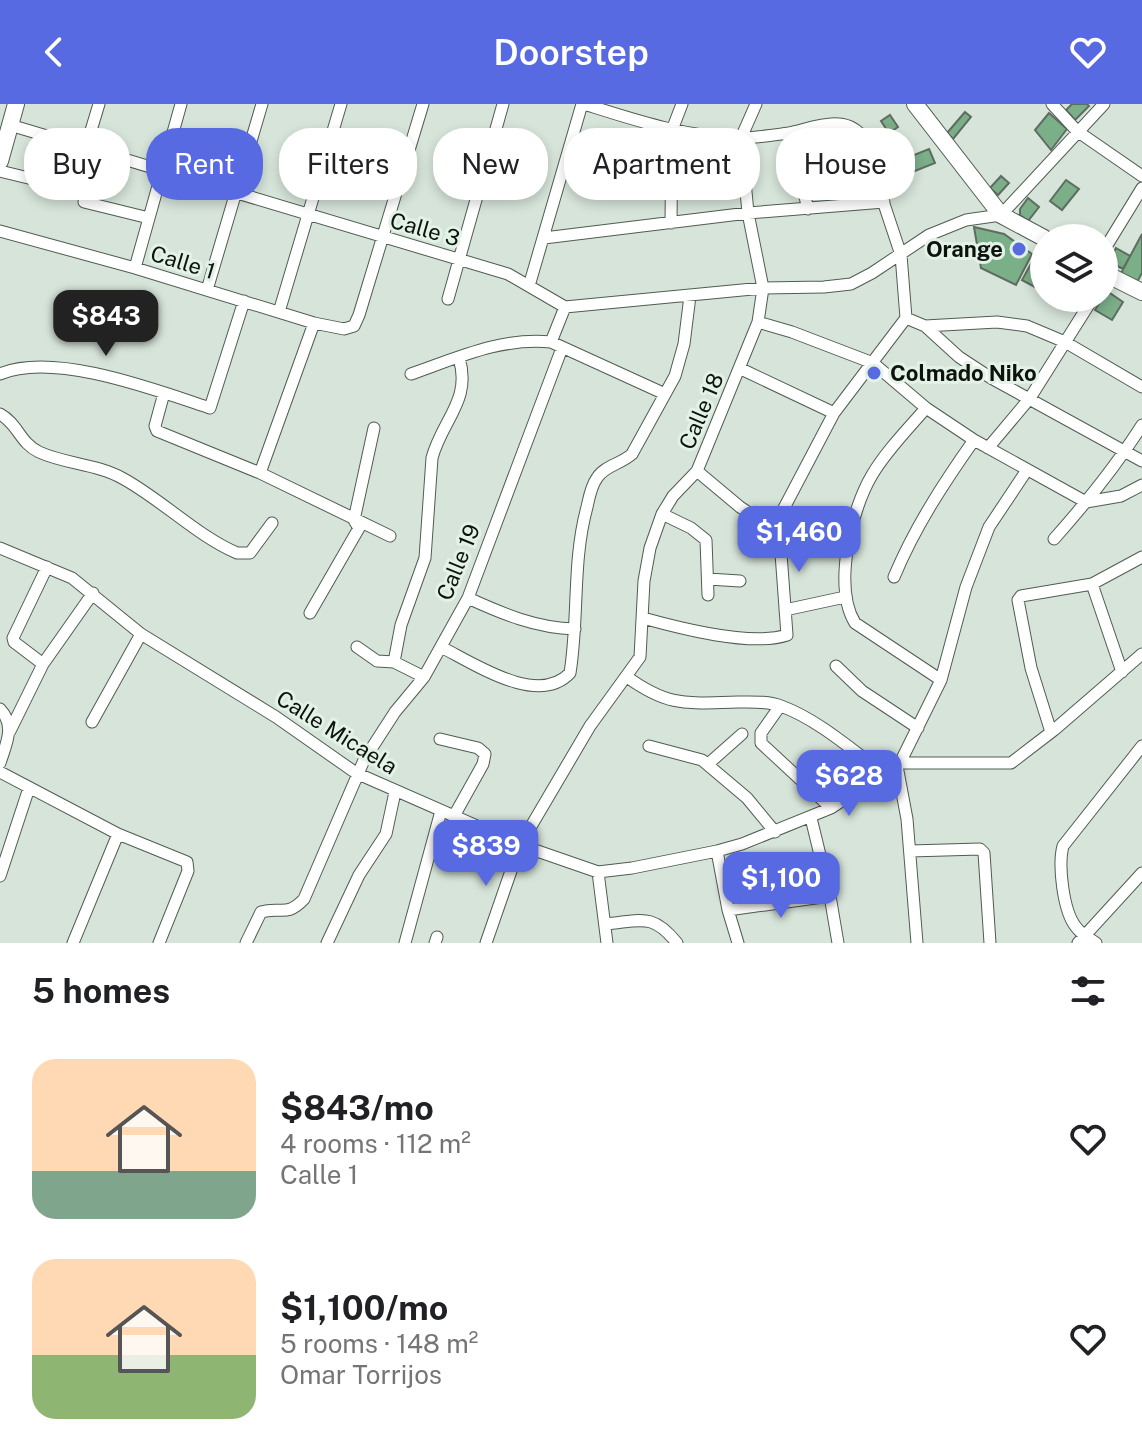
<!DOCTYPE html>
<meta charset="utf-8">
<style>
:root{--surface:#fff;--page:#f6f6f6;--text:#202124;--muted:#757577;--accent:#576ae1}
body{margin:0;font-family:"Public Sans",sans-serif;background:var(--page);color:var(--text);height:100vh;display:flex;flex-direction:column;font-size:30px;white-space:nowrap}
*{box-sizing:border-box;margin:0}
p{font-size:26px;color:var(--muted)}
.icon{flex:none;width:44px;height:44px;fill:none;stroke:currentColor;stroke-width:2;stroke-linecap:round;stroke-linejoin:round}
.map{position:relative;height:839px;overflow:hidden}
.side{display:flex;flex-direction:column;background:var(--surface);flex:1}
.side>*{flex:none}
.banner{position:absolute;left:24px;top:24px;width:1094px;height:72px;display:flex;gap:16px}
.buttons{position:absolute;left:1030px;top:120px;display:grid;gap:16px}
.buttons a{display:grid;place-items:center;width:88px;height:88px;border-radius:50%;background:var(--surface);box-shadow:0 4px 12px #0003;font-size:40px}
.price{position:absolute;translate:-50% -68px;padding:0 18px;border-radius:16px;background:var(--accent);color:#fff;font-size:26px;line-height:52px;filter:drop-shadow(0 2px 4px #0008)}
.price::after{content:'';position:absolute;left:50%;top:48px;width:24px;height:18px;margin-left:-12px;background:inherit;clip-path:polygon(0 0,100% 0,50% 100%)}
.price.selected{background:#222;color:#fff}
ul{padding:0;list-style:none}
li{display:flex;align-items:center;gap:24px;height:200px;padding:0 32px}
li span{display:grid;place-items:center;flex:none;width:224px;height:160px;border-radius:24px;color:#555}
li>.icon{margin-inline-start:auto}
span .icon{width:96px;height:96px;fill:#fffc;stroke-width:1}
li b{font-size:34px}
h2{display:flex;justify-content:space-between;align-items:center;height:96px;padding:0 32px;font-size:34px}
.pill{padding:0 28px;border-radius:32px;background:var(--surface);box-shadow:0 4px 12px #0003;font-size:28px;line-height:72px}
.pill.selected{background:var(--accent);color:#fff}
header{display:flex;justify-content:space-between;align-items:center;height:104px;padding:0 32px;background:var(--accent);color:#fff;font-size:36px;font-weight:600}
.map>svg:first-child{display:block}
.building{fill:#7baf88;stroke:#5f6c61;stroke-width:2}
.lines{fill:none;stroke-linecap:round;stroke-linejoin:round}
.street-casing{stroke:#505c52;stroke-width:13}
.secondary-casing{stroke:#505c52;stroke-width:18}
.street{stroke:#fff;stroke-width:11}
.secondary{stroke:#fff;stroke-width:16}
.poi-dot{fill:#576ae1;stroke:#e3f2e6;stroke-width:3}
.labels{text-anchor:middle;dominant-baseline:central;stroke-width:6;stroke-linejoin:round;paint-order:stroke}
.street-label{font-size:22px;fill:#0d120e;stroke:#e3f2e6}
.poi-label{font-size:22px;font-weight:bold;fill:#0d120e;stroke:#e3f2e6;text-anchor:end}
</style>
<header><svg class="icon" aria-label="back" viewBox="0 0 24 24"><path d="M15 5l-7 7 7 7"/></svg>Doorstep<svg class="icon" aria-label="heart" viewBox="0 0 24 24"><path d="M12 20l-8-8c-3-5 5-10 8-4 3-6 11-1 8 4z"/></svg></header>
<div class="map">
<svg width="1142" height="839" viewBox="0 0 1142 839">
<rect width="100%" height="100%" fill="#d6e4d9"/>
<!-- building -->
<path class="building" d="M1072,0H1087L1089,2L1075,16L1066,6Z
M965,8L971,13L953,35L947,29Z
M1049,9L1067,25L1051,46L1035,26Z
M890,11L898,23L889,29L881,17Z
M929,45L935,59L910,69L904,55Z
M1001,72L1009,79L998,91L990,84Z
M1066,76L1079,85L1062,106L1050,97Z
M1028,94L1039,103L1028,117L1020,111V105Z
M974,123L1004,130L1032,150L1016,181L981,164Z
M1142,130V169L1136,180L1120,171Z
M1116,144L1130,152L1123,165L1113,160L1111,154Z
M1033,156L1044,162L1042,187L1022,176Z
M1107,187L1123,198L1112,216L1095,206Z"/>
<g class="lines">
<defs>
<path id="street" d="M584,0C635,16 685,33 739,34C755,34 773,31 789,29L808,105
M1052,0L1077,27L1142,72
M10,21L508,170L565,203L763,184L824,183L851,180L872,169L929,131L966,116L1001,111L1104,0
M789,29C813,24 843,10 861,31L901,151L906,214
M86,43L99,0
M619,56L672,61
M0,67L49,79
M84,98L149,114
M671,119L672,26L682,0
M0,127L135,164L314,219L344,225L354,222L359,211L423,0
M544,134L748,109L884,98
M1104,146L1142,84
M135,164L181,0
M529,182L582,0
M207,186L262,0
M448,195L503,0
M279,208L341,0
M906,214L925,222L997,218L1027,222L1065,238L1142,283
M758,218L792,228L873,259L926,304L974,336L1086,398L1121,392L1142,381
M925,222L959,253L991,274L1142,357
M551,238L565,203
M741,265L834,309
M0,270C53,247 156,286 210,304L244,197
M411,270C457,254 501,233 551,238L665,290
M164,289L155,322L157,327L260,369L390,432
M926,304C908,325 886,347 872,371C851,406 833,483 855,519L941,576
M0,310C18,320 20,339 39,348C65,360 97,360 122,374C161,395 197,432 237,449H250L272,419
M988,344L1030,294L1093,194
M260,369L314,219
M662,410L691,424L706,436L708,491
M773,425L834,309L906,214
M1054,435C1086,399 1116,362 1142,321
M780,436L846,448
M0,444L72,474L141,530L276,613L356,669L520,741L598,768L632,764L717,747L742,740L831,704L900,659L941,576L966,483L989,423L1027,366
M894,473C915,423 943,380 974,336
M708,475L740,477
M1092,480L1122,568
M468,494C503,510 536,524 575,525
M785,506L845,493
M310,509L359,424L354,416L374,324
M643,514C679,524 751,543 787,531L780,436L773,425L740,403L697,367
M357,543L377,557L394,558L424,573
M441,543C475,560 538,603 570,569C579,513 572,458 587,403C589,394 591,382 597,374C604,362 621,360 632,350L675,272L684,240L690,192
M394,558L401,521L425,454L432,354C442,316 472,296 459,254
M43,560L14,538L13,534L47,463
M836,562L862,587L918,624
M627,573C670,604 688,599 738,598C752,598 768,597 781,602C819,616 853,647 885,670
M780,602L761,629V639L831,704
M0,605C16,622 6,640 0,659
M92,618L141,530
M10,627L43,560L93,489
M1051,628L1031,564L1018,496L1021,492L1092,480L1142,453
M440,635L478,644L485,650L483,660L454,712
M649,642L702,656L747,694L775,728
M900,659H1011L1054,626L1142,550
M708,660L742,630
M897,662L907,715L917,839
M0,668L118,730L187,758L188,767L159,839
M811,714L830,792L838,839
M717,747L728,806L738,839
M910,747L980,745L984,749L990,839
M598,768L607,839
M0,772L29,684
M728,806L830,792
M605,820C641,817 652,808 677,839
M73,839L118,730
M246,839L261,808C281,802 286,814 304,795L364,656L395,608L424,573L468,494L562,244
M327,839L359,771L386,730L395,688
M405,839L441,707
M435,839L437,833
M486,839L520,741L590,622L640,553L644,477L650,444L662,410L673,392L697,367L758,218L763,184L748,109L741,34L756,0
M1078,839L1142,769
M1096,839C1089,834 1081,830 1076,823C1063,807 1058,761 1063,742L1142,642"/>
<path id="secondary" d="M915,0L1001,111L1044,134
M0,57L16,0
M1104,169L1142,188"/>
</defs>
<!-- street casing -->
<use href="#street" class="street-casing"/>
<!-- secondary casing -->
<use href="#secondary" class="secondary-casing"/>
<!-- street -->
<use href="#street" class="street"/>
<!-- secondary -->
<use href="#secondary" class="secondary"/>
</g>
<!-- markers -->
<g class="poi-dot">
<circle cx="1019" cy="145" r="8"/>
<circle cx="874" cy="269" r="8"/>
</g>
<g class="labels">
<!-- street labels -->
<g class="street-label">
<text transform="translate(425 125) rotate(16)">Calle 3</text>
<text transform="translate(183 158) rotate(17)">Calle 1</text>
<text transform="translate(701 307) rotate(-67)">Calle 18</text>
<text transform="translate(458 458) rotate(-68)">Calle 19</text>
<text transform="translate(337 628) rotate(32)">Calle Micaela</text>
</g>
<!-- poi labels -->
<g class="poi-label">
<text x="1003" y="145">Orange</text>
<text x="890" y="269" text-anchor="start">Colmado Niko</text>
</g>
</g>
</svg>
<div class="buttons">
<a><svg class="icon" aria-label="layers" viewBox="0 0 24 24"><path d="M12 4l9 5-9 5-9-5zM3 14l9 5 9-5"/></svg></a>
</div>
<b class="price selected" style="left:106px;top:254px">$843</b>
<b class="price" style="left:799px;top:470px">$1,460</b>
<b class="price" style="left:849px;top:714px">$628</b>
<b class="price" style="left:486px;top:784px">$839</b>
<b class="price" style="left:781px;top:816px">$1,100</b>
<div class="banner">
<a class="pill">Buy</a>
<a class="pill selected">Rent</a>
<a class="pill">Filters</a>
<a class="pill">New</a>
<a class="pill">Apartment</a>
<a class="pill">House</a>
</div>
</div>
<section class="side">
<h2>5 homes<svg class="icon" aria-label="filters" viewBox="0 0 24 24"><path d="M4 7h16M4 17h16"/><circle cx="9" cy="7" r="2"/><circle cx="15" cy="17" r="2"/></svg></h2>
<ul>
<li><span style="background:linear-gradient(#ffd9b3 70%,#7fa58c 0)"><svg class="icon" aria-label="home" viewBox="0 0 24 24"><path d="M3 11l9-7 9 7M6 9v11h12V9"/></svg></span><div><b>$843/mo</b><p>4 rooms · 112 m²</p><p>Calle 1</p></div><svg class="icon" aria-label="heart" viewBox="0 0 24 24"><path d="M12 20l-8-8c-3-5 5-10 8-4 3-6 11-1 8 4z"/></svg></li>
<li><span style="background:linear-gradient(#ffd9b3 60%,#8fb573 0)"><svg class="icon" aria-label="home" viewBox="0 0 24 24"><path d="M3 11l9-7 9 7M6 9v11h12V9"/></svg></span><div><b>$1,100/mo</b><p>5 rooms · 148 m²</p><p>Omar Torrijos</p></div><svg class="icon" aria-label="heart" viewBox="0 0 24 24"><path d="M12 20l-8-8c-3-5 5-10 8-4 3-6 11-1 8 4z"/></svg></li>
</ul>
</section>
